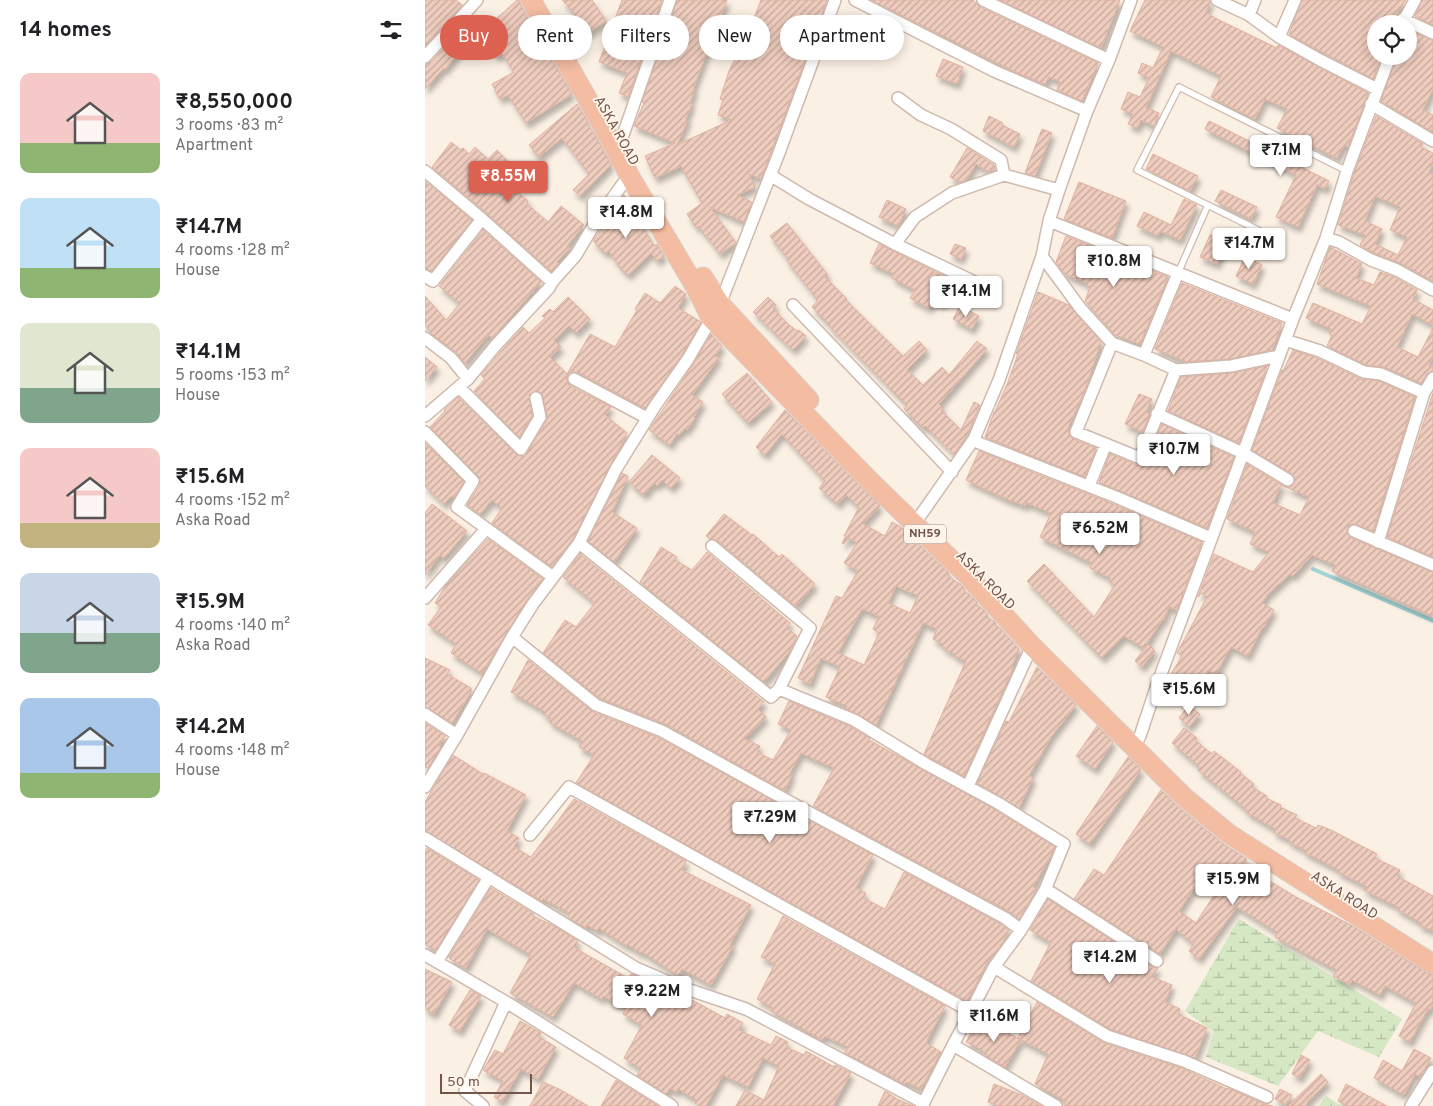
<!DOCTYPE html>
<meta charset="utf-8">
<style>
:root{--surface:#fff;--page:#f2f2f2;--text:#202124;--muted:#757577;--accent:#dd6151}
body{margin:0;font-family:Overpass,sans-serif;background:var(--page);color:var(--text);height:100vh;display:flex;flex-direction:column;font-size:19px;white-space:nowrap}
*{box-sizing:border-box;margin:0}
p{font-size:16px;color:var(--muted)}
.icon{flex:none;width:28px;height:28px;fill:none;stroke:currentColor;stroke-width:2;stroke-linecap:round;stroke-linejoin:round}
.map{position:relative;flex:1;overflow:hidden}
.panel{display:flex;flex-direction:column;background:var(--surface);width:425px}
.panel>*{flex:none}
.guide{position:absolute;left:15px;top:15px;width:475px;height:45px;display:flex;gap:10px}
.controls{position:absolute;left:942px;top:15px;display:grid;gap:10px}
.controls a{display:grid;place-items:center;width:50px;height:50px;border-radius:50%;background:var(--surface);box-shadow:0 2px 12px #0003;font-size:25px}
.scale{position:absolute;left:15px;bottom:12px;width:92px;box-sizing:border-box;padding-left:5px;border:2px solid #72554b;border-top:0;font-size:14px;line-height:18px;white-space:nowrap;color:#72554b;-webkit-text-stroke:4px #fef4ea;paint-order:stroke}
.price{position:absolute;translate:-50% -42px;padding:0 11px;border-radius:5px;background:#fff;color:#222;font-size:16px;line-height:32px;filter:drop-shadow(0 1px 2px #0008)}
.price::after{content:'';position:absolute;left:50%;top:30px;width:15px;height:11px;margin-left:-8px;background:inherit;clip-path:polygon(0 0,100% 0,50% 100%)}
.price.active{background:var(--accent);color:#fff}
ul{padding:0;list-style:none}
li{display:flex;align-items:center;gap:15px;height:125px;padding:0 20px}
li span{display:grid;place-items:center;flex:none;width:140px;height:100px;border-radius:10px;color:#555}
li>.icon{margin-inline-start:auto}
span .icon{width:60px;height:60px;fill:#fffc;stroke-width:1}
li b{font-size:21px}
h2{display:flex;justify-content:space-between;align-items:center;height:60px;padding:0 20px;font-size:21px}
.chip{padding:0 18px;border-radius:22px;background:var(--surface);box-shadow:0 2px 12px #0003;font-size:18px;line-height:45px}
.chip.active{background:var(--accent);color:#fff}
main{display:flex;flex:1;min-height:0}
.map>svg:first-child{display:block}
.wetland{fill:url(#wetland-marsh)}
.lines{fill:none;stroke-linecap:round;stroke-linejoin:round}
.stream{stroke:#a1d2d4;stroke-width:4}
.building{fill:url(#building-hatch);stroke:#e0b19f;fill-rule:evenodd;filter:url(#shadow)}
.service-casing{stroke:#ceb9ae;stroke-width:8}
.minor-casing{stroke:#ceb9ae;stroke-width:14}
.trunk-casing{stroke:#d8cfcd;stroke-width:21}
.service{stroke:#fff;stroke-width:5.5}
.minor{stroke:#fff;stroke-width:11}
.trunk{stroke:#f4bca0;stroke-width:19}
.labels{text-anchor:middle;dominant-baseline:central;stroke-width:4;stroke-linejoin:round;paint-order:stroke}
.shield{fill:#fef4ea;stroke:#9c857b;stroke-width:1}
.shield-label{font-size:12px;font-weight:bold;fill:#72554b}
.street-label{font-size:14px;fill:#72554b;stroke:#fef4ea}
</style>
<main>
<section class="panel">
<h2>14 homes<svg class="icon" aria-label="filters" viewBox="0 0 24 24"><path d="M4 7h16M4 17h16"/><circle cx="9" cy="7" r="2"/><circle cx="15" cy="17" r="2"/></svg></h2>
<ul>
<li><span style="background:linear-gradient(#f6c9c9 70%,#8fb573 0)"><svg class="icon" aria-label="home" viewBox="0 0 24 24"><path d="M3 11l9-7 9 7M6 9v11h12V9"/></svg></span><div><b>₹8,550,000</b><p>3 rooms · 83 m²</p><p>Apartment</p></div></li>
<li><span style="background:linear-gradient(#bfe0f5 70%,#8fb573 0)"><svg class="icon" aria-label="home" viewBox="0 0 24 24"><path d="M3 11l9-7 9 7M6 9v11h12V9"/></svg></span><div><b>₹14.7M</b><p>4 rooms · 128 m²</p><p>House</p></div></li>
<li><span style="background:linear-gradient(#dfe7d0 65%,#7fa58c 0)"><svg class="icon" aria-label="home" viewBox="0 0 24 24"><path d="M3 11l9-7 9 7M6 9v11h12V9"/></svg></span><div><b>₹14.1M</b><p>5 rooms · 153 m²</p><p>House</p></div></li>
<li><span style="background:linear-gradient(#f6c9c9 75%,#c2b280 0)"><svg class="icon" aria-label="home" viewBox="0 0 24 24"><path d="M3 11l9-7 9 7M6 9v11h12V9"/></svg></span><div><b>₹15.6M</b><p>4 rooms · 152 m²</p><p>Aska Road</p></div></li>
<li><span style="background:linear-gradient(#c9d6e8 60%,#7fa58c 0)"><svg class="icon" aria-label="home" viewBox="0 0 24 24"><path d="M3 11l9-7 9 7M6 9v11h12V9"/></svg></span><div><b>₹15.9M</b><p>4 rooms · 140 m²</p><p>Aska Road</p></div></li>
<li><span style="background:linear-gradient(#a9c7e8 75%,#8fb573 0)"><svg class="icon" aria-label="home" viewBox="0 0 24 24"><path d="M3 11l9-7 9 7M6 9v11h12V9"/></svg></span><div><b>₹14.2M</b><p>4 rooms · 148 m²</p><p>House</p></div></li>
</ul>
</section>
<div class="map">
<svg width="1008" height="1106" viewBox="0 0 1008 1106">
<defs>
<pattern id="wetland-marsh" width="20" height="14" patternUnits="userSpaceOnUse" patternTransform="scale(1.25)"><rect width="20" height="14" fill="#d6e7c4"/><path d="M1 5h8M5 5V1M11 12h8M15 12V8" fill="none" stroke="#b2bea1"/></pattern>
<pattern id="building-hatch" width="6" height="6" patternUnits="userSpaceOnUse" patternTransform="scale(1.25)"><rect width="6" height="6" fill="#eeccbe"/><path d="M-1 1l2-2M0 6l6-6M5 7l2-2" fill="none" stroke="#c5a89c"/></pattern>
<filter id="shadow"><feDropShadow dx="3" dy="5.5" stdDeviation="2.5" flood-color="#0004"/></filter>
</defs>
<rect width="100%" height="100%" fill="#fbf0e4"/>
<!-- wetland -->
<path class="wetland" d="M814,919L977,1019L954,1057L893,1031L853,1086L781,1057L789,1032L760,1011Z
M901,1096L916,1106H894Z"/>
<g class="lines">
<!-- stream -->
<path class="stream" d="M888,569L1008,621"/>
</g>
<!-- building -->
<path class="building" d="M0,0H31L37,5L0,46Z
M92,0H95L96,6L147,94L101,123L83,95L75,99L67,84L89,72L77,53L72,57L53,35Z
M137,0H167L181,21L161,34L147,17L150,14Z
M197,0H237L203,97L194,93L202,73L174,62Z
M252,0H302L268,89H270L265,103L267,104L261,119L263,120L252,145L306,120L293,115L298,100L295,99L304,71L313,53L315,54L336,0H402L336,179L324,174L330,187L312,195L327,202L319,222L285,207L311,243L295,254L281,235L280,236L274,226L272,228L262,214L277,203L257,168L256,166L230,178L220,156L250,143L209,126L219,103L217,102Z
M446,0H548L555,7L673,63L657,101L632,90L635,82L624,77L620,84L593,73Z
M575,0H695L676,48Z
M720,0H785V3L781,12L790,18L852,48L853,45L943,93L923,147L919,145L912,158L852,128L862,109L840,99L830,119L786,97L796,76L746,51L721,108L734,113L729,126L716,120L712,128L703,124L708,114L696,109L703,92L715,97L724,78L713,73L717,63L728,68L738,47L705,31Z
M877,0H981L971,15L970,24H951V56H957L948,79L864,34Z
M997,0H1008V25L990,16Z
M984,30L1008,40V89L998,110L1008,115V127L1006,131L956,101L972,56H984Z
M26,40L36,49L20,70L19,68L0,89V64L6,62Z
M518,59L538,67L532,84L511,76Z
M152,104L163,122L161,123L169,133L186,165L155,196L148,190L164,174L137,138L114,157L104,145Z
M564,116L578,123L577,125L595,134L589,147L558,131Z
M951,116L998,144L996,147L1008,153V163L1004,173L1008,175V281L976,263L949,253L935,245L940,235L913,225L929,173ZM950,196L975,207L965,230L982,237L973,255L950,244L957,229L940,221Z
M784,121L904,181L900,189L892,185L873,227L851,217L871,175L780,129Z
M617,129L627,133L610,176L600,173Z
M26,142L36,150L38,148L44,154L50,147L63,159L72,150L90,169L77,179L102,200L103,202L102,204L123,222L136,206L159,225L142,246L145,248L132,262L133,264L126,271L62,213L7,167Z
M542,148L569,165L570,168L564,172L551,164L541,180L535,182L525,177Z
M728,154L773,176L765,191L721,169Z
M0,181L47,220L6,271L0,269Z
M654,182L701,201L687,238L639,219Z
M796,190L832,207L826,219L790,201Z
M199,195L229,246L232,244L239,256L232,261L226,253L203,275L194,266L184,251L180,253L168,241Z
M759,199L772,205L755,240L736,231L733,236L712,226L719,212L746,225Z
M462,200L481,209L473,226L454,217Z
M362,223L403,275L400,277L422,299L421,300L478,356L494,341L502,350L482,370L498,385L517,367L524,375L552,341L562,349L514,404L518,408L516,410L536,430L549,402L555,405L542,435L529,454L500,426L498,428L479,409L482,405L404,326L405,325L387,307L393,300L362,261L364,260L345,236Z
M58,230L116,282L67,338L63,335L40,363L31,352L8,335L0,325V296L21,320L35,303L14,286Z
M785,235L802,243L792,264L775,257Z
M641,236L743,277L715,344L690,335L660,301L665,287L662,286L663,284L640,274L631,262Z
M454,244L529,281L517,304L509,299L504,308L485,298L490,290L467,278L469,274L445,263Z
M530,244L541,248L536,259L525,254Z
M905,247L937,264L931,278L949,285L955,272L969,277L992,290L988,299L1008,310V325L987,314L972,347L993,357L1008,328V356L1004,365L1008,367V371L1002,374L996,383L959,367L941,365L902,346L907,335L904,333L906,329L881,318L888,303L937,324L946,306L892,284Z
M820,257L837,265L828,284L811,276Z
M757,283L857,323L847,350L805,359L759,362L760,361L730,349Z
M250,286L261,294L253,308L276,322L257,355L220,408L153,372H145L142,376V383L145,386L186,407L180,415L202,433L148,539L127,567L67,523L77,508L67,500L55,514L42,505L55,485V478L5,427L20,411L19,410L33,397L91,454L95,456H100L122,420V415L117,393L110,391L104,395L107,416L94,437L49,391L60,379L56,375L78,349L98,327L104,333L120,318L117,316L125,309L128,312L143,297L165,319L151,333L144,326L129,340L136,347L125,357L142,374L165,334L190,347L212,310L210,309L220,293L235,303Z
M613,292L644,305L676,342L660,390L642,430L648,439L671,448L660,477L560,437L569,412H570L583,382L593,354H591Z
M343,297L351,305L348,308L363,324L372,331L374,330L381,336L368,350L328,312Z
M535,306L554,316L547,329L528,319Z
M286,334L297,346L290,356L294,358L267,395L278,402L269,417L270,418L262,430L260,428L254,435L252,434L245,445L224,430L269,363Z
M868,350L892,358L936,379L954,381L990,397L948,531L929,524L924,525L922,531L926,538L1008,572V616L907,571L910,565L887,555L868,576L865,574L843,594L837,603L849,610L838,629L837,628L823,656L806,647L791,674L783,670L770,697L743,679L757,656L752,653L782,597L776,593L773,597L789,554L828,572L844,552L825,544L830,532L802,519L822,464L860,487H866L870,481L867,474L827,450L857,370L858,371ZM856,485L884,497L875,515L848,503Z
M0,357L12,367L0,381Z
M842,366L814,443L743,411L756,377L807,373Z
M322,373L347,402L323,423L297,394Z
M1008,393V557L962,537Z
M714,394L727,399L721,412L725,415L717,432L700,424Z
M360,410L455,506L438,524L460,536L467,522L476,527L524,573L523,576L535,584L540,589L539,592L544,594L552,602L551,605L557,608L563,615L562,618L569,621L571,623L570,625L575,628L594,649L586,668H588L539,776L499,754L541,661L529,656L530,654L521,650L522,649L516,646L517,644L508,639L512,629L498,623L451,725L421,708L422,706L401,697L415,667L396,658L385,684L373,678L411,596L417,598L433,571L419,563L432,543L424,538L419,544L417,543L421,536H419L434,507L421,495L413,504L394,488L400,481L357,434L340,455L331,447ZM471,586L493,596L485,613L463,603ZM437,609L454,616L448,629L454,633L439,665L413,653Z
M737,424L809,457L782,528L674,482L685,454L712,465L720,464Z
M0,443L39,482L29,497L27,496L19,504L0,486Z
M554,451L688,504L777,542L752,610L744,607L738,621L737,620L719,648L699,636L677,658L602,581L619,564L669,617L690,585L684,582L685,578L665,568L667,563L615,537L626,513L602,503L600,506L588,501V502L541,480Z
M227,455L255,478L246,488L237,480L232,486L229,483L219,495L204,482Z
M197,473L203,476L187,512L212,528L189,562L163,541Z
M7,504L42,531L19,558L15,555L0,575V513Z
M299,514L327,535L328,534L354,557L357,554L390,584L371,606L292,540L285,539L281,536Z
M63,539L118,579L102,600L57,673L26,653L31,644L3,625L16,607L10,603L21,585Z
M236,547L252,557L250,560L267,570L282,552L365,623L362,628L372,636L364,652L339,682L215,582Z
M155,554L339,702L333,709L341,717L320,739L335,746L332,752L348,760L366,730L353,724L364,701L426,727L445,738L444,740L569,809L630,847L608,887L612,889L594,919L584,911L388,806L409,768L376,753L365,773L367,774L360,791L241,724L175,698L118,653L140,620L151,627L169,604L170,603L138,577Z
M723,644L730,651L717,667L710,661Z
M0,658L25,670L22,674L46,688V692L27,723L0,707Z
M103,660L168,712L234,738L448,855L431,888L441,893L438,898L460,909L479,872L576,924L584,930L578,942L562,963L542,1001L151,783L169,755L154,747L157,741L124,722L126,718L118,714L119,711L86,692Z
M612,667L651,705L626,737L604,776L608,778L594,808L552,783L581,721L584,722Z
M764,705L775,714L764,727L754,718Z
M0,723L20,736L14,746L16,747L3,768L0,767Z
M672,726L688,742L670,769L651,756Z
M759,728L772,738L770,740L787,754L789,751L816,772L815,773L829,784L827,787L842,796L841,798L856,805L855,807L872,815L870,818L891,828L893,825L906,830L952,854L950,858L975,870L972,876L1008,896V931L994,925L996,923L972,909L973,907L939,890L941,886L913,872L914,870L879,852L880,850L864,842L865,840L848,832L850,829L821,812L822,810L773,770L776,768L747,743Z
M28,755L58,774L59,773L101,795L82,831L94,838L89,847L106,857L149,799L261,861L257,870L326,905L305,945L308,946L286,985L257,969L253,975L217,952L216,953L203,945L202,946L174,928L172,931L162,925L161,928L143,917L145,913L118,899L117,901L0,831V802Z
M703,757L716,770L665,844L651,834Z
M736,790L753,807L797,843L822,859L818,865L871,897L926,925L1002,973L1008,975V1004L1005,1010L1003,1009L985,1042L974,1036L991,1003L960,986L955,995L927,980L925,984L908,976L912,970L850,937L852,932L812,907L774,959L764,951L769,944L751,929L735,954L649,899L669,869L679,875ZM785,864L802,875L771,923L754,911Z
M2,848L54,880L11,950L0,944V852Z
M66,888L109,914L108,916L131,927L153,941L150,948L203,978L206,974L261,1000L262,998L271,1002L300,1018L302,1014L318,1023L314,1030L346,1045L351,1036L363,1042L361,1047L379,1055L381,1051L409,1067L410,1065L426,1073L408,1106H311L320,1090L339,1100L354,1066L338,1058L323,1087L298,1075L281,1106H276L270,1103L272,1100L253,1089L251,1092L245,1088L241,1094L212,1075L216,1069L199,1058L217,1025L198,1014L201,1008L178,996L177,999L149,983L128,1017L85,993L106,955L62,929L41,968L25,959L24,957Z
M623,899L728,967L733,968L727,977L747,985L740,1002L755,1009L753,1014L782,1028L770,1058L685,1029L606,981L626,942L605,930Z
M358,916L520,1006L501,1043L516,1052L496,1089L481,1082L480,1084L420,1053L423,1047L400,1036L398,1039H396L345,1010L347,1007L332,999L350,964L336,957Z
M0,969L27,982L9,1014L0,1009Z
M45,990L56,996L35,1031L24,1025Z
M612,1002L679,1043L756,1068L802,1089L803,1088L839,1104L848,1106H639L641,1101L610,1084L623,1054L593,1038Z
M95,1021L116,1033L114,1037L131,1047L113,1079L96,1069L77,1102L69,1097L78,1081L58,1070L70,1050L78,1054Z
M552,1021L574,1032L576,1029L596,1040L580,1067L561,1056L562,1054L552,1047L541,1042Z
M989,1049L1006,1058L995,1077L990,1074L979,1095L949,1078L958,1060L977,1071Z
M876,1055L885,1060L875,1078L867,1074Z
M896,1074L903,1082L883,1101L881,1106H863Z
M191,1080L233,1106H176Z
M118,1082L136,1090L163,1106H105Z
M569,1084L597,1095L616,1106H574L563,1102Z
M921,1084L962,1106H922L913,1101Z
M855,1089L867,1095L861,1105L850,1099Z
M460,1091L472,1099L488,1106H453Z"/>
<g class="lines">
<defs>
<path id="service" d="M835,231L712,170L754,87L922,171
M753,273L783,205"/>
<path id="minor" d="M430,0L569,71L662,111
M558,0L684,60
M792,0L824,15L854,37L895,60L952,89
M824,15L830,0
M978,19L1008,33
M977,24L990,0
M854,37L870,0
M0,57L52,0
M473,98L496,115L526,129L576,160L579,175L634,190
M946,104L1008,141
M196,141L245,0
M0,171L57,219L127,282
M345,175L384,199L470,244L490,217L527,193L579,175
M624,221L868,319
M901,238L914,242L946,260L972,270L1008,290
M470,244L558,286
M617,256L656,309L687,343L719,355L751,370L806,366L854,356
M0,276L8,281L57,219
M368,305L527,472
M0,338L26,358L43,379
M860,340L895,351L939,372L956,374L999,393L1008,378
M687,343L651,432L715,458L751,370
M719,355L753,273
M149,379L222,418
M34,387L96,449L115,417L111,398
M732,414L818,453L863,480
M0,416L43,379L71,345L124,288L127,282L151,255L170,223L204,175
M0,432L48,481L32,507L128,577
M549,439L554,443L691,497L786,538
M664,486L681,444
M495,516L549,439L574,380L617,256L624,221L634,190L662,111L684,60L706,0
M929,531L1008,565
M953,542L999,393
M154,543L346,697L354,689L385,628L287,546
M0,598L61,529
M87,637L171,705L237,731L352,795L580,918L596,930
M354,689L429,720L501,764L573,803L639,844L620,890L596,930L569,967L528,1045L631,1106
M0,714L32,735
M709,747L715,736L733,682L868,319L901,238L922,171L965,56
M543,786L607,646
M0,787L32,735L87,637L108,604L154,543L191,469L230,406L263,359L295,304L354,153L410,0
M105,835L144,787L546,1012
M0,838L211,968L253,986L321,1009L499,1103
M620,890L627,893L732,961
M0,955L81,1002L247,1106
M12,962L64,877
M569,967L682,1036L759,1061L842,1097
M58,1106L40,1091L81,1002
M497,1106L528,1045
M986,1106L1008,1071"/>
<path id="trunk" d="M106,0L184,137L204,175L271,288L286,318L445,481L543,576L607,646L760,798L804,834L1008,964
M278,277L295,304L384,400"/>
</defs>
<!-- service casing -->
<use href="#service" class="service-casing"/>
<!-- minor casing -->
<use href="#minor" class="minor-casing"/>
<!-- trunk casing -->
<use href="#trunk" class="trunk-casing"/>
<!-- service -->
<use href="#service" class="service"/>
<!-- minor -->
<use href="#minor" class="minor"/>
<!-- trunk -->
<use href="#trunk" class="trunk"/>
</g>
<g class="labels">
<!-- shield labels -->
<rect class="shield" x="479" y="524.5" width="42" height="19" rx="4"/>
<g class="shield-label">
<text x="500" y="534">NH59</text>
</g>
<!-- street labels -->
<g class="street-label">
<text transform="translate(191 131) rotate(61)">ASKA ROAD</text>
<text transform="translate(560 581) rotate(45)">ASKA ROAD</text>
<text transform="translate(919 896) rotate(33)">ASKA ROAD</text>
</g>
</g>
</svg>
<div class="controls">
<a><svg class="icon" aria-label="locate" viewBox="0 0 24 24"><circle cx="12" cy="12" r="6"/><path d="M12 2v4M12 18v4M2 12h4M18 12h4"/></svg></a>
</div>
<div class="scale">50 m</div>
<b class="price" style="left:856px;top:177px">₹7.1M</b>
<b class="price active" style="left:83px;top:203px">₹8.55M</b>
<b class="price" style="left:201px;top:239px">₹14.8M</b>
<b class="price" style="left:824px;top:270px">₹14.7M</b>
<b class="price" style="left:689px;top:288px">₹10.8M</b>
<b class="price" style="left:541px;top:318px">₹14.1M</b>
<b class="price" style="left:749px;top:476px">₹10.7M</b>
<b class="price" style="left:675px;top:555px">₹6.52M</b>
<b class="price" style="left:764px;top:716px">₹15.6M</b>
<b class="price" style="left:345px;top:844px">₹7.29M</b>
<b class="price" style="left:808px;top:906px">₹15.9M</b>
<b class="price" style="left:685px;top:984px">₹14.2M</b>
<b class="price" style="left:227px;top:1018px">₹9.22M</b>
<b class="price" style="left:569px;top:1043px">₹11.6M</b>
<div class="guide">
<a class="chip active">Buy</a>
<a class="chip">Rent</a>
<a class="chip">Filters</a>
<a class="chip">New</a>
<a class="chip">Apartment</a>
</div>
</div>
</main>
